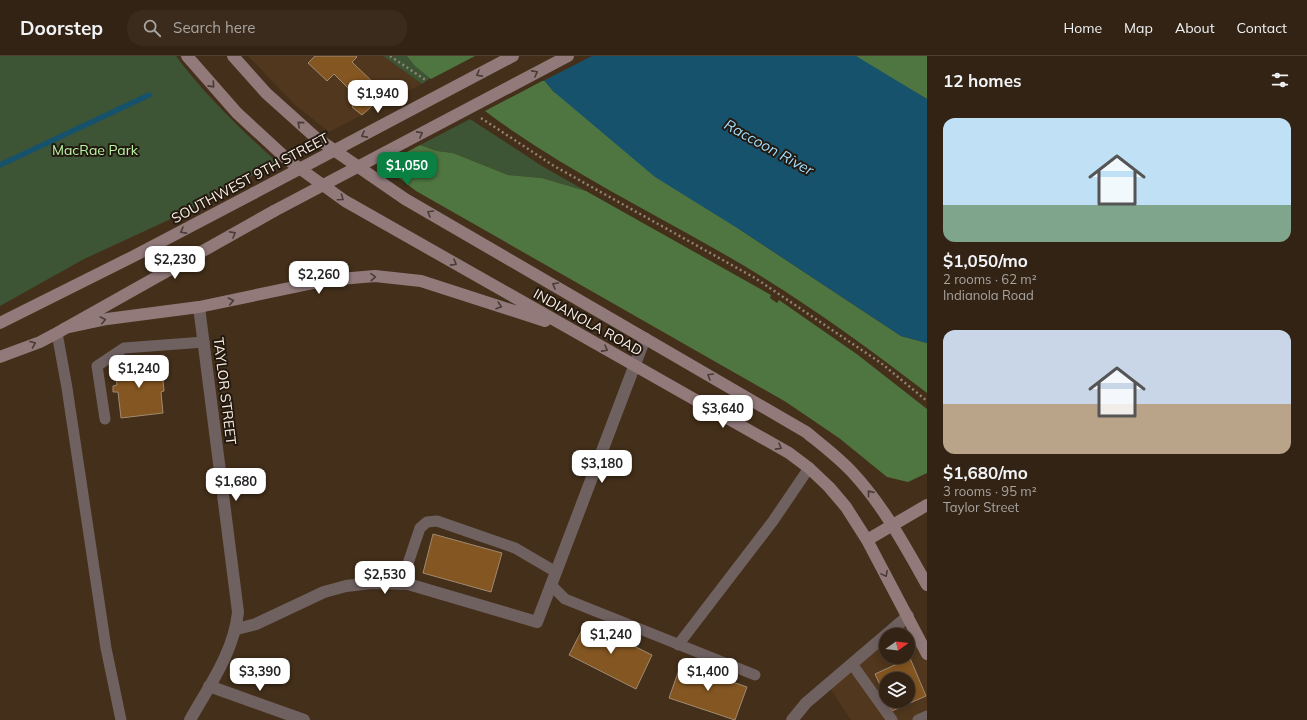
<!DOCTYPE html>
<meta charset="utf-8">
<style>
:root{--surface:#322314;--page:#3a2b1d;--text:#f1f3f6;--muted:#a8a4a0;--line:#4d4034;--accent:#0b8043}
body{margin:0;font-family:Mulish,sans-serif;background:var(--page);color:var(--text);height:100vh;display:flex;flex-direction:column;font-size:15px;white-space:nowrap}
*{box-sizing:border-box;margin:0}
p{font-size:13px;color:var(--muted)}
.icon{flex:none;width:22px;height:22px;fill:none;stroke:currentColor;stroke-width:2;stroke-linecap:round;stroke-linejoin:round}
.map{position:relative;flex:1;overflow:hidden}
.sheet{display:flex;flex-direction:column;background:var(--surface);width:380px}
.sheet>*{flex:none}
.needle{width:26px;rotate:76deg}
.fabs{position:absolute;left:879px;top:572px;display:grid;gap:8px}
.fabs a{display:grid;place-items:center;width:36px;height:36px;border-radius:50%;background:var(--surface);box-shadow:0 2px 10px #0003,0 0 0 1px var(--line);font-size:20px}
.price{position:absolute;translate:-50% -34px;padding:0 9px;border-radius:8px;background:#fff;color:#222;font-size:13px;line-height:26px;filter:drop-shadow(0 1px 2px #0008)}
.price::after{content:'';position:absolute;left:50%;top:24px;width:12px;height:9px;margin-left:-6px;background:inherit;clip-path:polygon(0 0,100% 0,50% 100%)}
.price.selected{background:var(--accent);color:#fff}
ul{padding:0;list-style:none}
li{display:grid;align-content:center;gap:8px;height:212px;padding:0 16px}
li span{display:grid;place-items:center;height:124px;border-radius:12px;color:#555}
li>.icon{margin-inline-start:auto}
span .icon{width:72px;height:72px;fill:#fffc;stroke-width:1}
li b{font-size:17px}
h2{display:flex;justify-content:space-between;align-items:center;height:48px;padding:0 16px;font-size:17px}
header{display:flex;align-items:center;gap:24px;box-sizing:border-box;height:56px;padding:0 20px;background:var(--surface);border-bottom:1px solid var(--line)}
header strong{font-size:19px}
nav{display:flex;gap:22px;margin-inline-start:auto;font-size:14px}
.search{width:280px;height:36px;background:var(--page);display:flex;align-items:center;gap:10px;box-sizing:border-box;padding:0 14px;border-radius:16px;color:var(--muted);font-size:15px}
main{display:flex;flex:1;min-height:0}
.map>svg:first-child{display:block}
.built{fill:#50371d;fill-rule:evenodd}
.green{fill:#3d5534}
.forest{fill:#4f7640}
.water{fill:#17526d}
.pier{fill:#432f1a}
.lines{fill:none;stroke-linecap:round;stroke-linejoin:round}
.stream{stroke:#17526d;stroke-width:5.5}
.building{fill:#845621;stroke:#a18972}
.path{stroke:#948372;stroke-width:2.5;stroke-dasharray:2 3;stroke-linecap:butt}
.lane{stroke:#706161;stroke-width:11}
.street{stroke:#706161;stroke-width:12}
.secondary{stroke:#927a7b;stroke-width:12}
.secondary-bridge{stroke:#927a7b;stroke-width:12}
.oneway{stroke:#493b35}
.labels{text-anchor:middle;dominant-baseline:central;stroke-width:4;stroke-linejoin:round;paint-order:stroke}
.park-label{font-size:14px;fill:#baf5a5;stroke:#221910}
.street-label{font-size:14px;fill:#fdefe3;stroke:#221910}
.water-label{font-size:15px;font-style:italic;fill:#a2dbfa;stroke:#221910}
</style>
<header>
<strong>Doorstep</strong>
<div class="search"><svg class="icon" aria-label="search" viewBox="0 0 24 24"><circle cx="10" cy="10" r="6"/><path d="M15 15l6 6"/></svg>Search here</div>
<nav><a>Home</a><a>Map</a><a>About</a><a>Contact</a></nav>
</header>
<main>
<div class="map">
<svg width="927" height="664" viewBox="0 0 927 664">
<rect width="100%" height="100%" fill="#432f1a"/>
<!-- built -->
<path class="built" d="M248,0H383L422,28L329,76L295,49Z
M908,560L927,598V664H851L827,628ZM886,579H908V601H886ZM886,623H908V645H886Z"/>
<!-- green -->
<path class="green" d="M0,0H176C205,39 240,73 277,106L186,156L84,203L0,250Z
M383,0H462L422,28Z
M470,63L542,110L586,135L542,122L508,119L453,97L437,95L420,89Z"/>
<!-- forest -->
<path class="forest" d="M407,0H475L431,23L415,10Z
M856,0H927V43L865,7Z
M544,24L553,35L742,175L901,280L927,287V337C859,285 790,235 715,193C637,148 558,110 485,55Z
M420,89L437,95L453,97L508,119L542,122L586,135L771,239L770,242L777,247L779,244L858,299L927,353V417L908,426L887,421L839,382L786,346L416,135L382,109Z"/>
<!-- water -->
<path class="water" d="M502,0H856L927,43V287L901,280L742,175L655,121L553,35L544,24Z"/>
<!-- pier -->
<path class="pier" d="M500,0H592L543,25Z"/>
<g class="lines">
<!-- stream -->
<path class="stream" d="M0,109L149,39"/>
</g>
<!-- building -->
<path class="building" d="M315,0H356L357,1L352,6L385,38L362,59L352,51L358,42L334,18L327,25L308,7Z
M157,304L159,324H163L164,335L161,336L163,357L121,362L118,336H113V330L117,329L115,309Z
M433,478L502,497L491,536L423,517Z
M586,566L652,599L636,633L569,599Z
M910,602L926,640L892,655L887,645H908V623H886V642L875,618Z
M681,608L747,631L735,664L669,642Z"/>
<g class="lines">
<!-- path -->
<path class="path" d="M390,0L427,25
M481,62L554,110L755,222L881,307L927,345"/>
<!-- lane -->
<path class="lane" d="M57,277L67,332L106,592L121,664
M105,363L97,310L124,292L204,286
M401,528L420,472L427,466L437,465L515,492L556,516
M551,529L565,543L755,619
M678,589L773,465L809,412
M852,608L892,664
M918,664L927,660"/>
<!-- street -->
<path class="street" d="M237,573L256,568L324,536L346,530L372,527L408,528L537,566L645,282
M209,630L304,664
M190,664C209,630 234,596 238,556L199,251
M792,664L806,647L908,560"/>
<!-- secondary -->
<path class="secondary" d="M187,0L237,57L288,104L345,145L789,397L809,412L829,431L846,451L867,484L927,598
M233,0L266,37L315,81L405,143L806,376C822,389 838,401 852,416C883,449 905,490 927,529
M0,267L132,201L254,137
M65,272L107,263L199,251L328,224L375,220L421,225L545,265
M0,301L40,286L57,277L274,155
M867,484L927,449"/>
<!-- secondary-bridge -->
<path class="secondary-bridge" d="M254,137L513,0
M274,155L568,0"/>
</g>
<!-- one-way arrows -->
<defs><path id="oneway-chevron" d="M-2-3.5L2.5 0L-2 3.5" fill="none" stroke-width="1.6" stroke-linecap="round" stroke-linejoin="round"/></defs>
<g class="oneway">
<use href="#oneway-chevron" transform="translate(535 17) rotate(-28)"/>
<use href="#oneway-chevron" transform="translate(479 18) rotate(152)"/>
<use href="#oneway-chevron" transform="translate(212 29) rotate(48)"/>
<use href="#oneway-chevron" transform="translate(300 68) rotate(-139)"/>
<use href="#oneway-chevron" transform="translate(420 78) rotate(-28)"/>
<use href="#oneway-chevron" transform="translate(364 79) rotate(152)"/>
<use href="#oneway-chevron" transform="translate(341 142) rotate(35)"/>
<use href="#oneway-chevron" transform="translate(430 157) rotate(-150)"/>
<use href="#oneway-chevron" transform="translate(183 175) rotate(152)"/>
<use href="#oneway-chevron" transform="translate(233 178) rotate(-29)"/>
<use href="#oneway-chevron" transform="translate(454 207) rotate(29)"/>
<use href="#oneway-chevron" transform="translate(373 221) rotate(-2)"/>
<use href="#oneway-chevron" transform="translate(555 229) rotate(-150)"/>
<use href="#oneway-chevron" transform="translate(231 245) rotate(-12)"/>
<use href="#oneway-chevron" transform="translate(499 250) rotate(18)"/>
<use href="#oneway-chevron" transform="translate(103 264) rotate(-12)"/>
<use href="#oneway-chevron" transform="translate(33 288) rotate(-21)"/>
<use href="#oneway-chevron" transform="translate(605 293) rotate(29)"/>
<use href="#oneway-chevron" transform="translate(710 320) rotate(-150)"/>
<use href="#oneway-chevron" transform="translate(779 391) rotate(29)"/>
<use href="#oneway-chevron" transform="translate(870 437) rotate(-129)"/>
<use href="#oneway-chevron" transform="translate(885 518) rotate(62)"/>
</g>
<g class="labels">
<!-- park labels -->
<g class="park-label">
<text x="95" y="94">MacRae Park</text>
</g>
<!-- street labels -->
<g class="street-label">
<text transform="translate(250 122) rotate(-28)">SOUTHWEST 9TH STREET</text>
<text transform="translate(588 266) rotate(29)">INDIANOLA ROAD</text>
<text transform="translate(225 335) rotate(83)">TAYLOR STREET</text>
</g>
<!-- water labels -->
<g class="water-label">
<text transform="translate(769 91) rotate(29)">Raccoon River</text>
</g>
</g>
</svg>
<div class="fabs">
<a><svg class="needle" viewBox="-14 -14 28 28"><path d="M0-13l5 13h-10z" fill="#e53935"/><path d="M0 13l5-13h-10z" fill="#a8a4a0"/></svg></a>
<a><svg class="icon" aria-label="layers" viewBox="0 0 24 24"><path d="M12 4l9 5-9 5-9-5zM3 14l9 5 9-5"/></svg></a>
</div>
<b class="price" style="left:378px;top:58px">$1,940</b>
<b class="price selected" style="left:407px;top:130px">$1,050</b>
<b class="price" style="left:175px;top:224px">$2,230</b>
<b class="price" style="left:319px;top:239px">$2,260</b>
<b class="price" style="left:139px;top:333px">$1,240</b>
<b class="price" style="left:723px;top:373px">$3,640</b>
<b class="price" style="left:602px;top:428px">$3,180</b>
<b class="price" style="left:236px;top:446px">$1,680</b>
<b class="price" style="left:385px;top:539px">$2,530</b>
<b class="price" style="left:611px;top:599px">$1,240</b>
<b class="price" style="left:260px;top:636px">$3,390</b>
<b class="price" style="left:708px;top:636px">$1,400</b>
</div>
<section class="sheet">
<h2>12 homes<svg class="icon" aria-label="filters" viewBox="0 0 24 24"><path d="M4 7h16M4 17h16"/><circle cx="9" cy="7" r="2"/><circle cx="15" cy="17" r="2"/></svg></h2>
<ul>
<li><span style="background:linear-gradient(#bfe0f5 70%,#7fa58c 0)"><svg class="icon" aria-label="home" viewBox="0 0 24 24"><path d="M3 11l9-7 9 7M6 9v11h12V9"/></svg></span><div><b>$1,050/mo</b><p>2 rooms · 62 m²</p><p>Indianola Road</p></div></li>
<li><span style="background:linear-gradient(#c9d6e8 60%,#b9a48a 0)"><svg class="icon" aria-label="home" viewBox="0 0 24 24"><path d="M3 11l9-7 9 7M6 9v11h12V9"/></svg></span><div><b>$1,680/mo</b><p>3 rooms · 95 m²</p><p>Taylor Street</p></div></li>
</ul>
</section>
</main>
